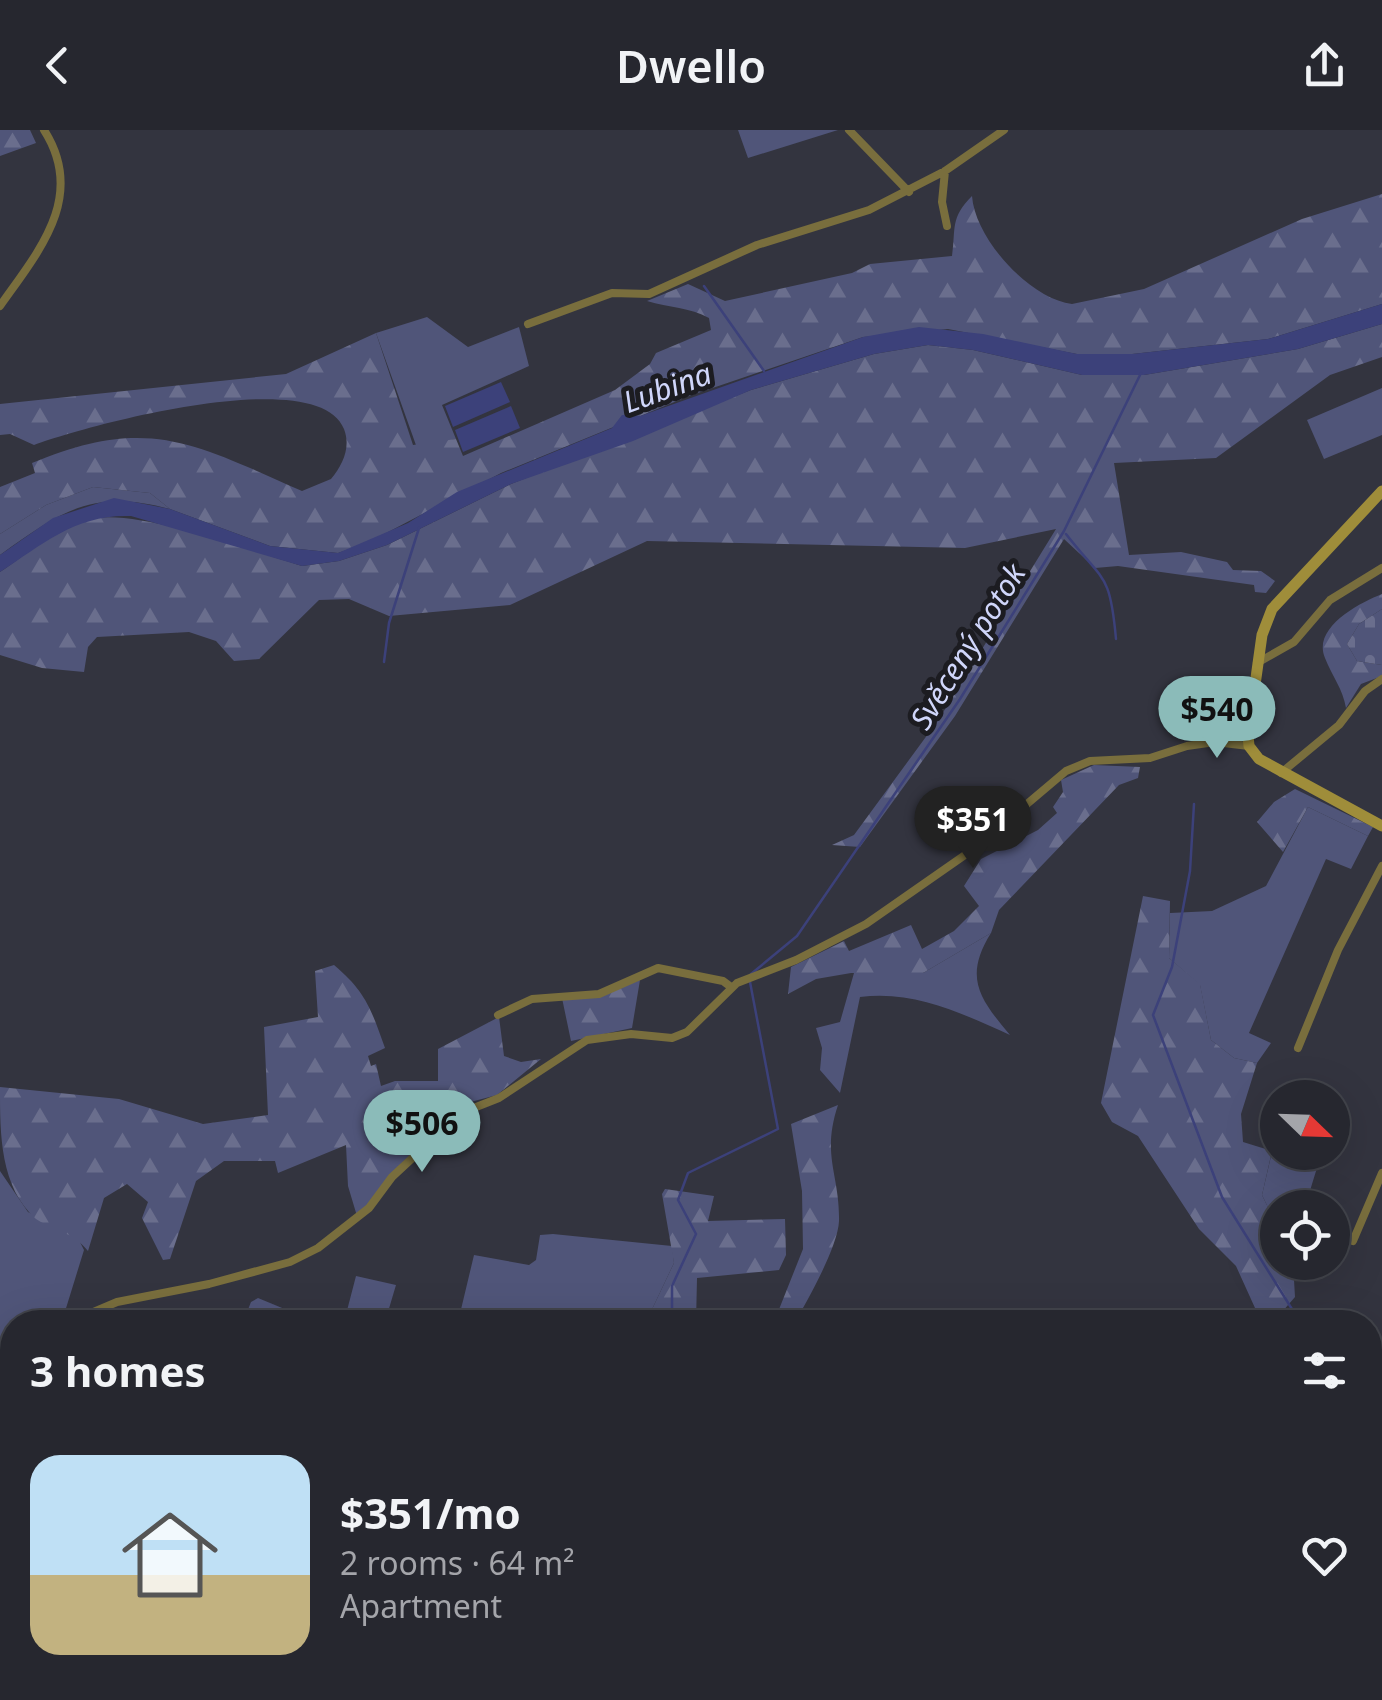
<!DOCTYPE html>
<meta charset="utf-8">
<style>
:root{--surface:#26272f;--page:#32333b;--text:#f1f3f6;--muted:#a4a5aa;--line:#42444b;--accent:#8bbbb9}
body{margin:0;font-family:"Noto Sans",sans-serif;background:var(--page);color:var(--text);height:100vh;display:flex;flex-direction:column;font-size:38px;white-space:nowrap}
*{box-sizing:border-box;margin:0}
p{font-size:32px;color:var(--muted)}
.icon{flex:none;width:55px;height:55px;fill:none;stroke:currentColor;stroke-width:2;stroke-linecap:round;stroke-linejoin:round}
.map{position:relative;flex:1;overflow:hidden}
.details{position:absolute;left:0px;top:1180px;width:1382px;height:390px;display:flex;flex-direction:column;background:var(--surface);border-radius:40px 40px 0 0;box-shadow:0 10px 40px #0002,0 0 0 2px var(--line)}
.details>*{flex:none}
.needle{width:65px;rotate:113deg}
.controls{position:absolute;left:1260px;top:950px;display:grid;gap:20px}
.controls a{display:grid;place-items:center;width:90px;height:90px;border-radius:50%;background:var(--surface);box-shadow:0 10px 40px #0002,0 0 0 2px var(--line);font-size:50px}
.price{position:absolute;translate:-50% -85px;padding:0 22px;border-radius:35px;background:var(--accent);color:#111;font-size:32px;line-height:65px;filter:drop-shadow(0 2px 5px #0008)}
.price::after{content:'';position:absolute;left:50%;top:60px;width:30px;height:22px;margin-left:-15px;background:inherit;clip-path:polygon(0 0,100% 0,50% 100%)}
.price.active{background:#222;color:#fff}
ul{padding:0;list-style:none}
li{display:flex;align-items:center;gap:30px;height:250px;padding:0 30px}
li+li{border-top:2px solid var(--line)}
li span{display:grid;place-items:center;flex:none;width:280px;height:200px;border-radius:30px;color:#555}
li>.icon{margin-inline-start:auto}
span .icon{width:120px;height:120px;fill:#fffc;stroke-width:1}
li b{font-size:42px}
h2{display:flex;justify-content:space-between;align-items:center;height:120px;padding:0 30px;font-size:42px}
header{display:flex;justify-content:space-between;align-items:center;height:130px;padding:0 30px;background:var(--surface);font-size:45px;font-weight:600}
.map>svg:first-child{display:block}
.green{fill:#505579}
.forest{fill:url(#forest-firs)}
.cemetery{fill:url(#cemetery-stones)}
.water{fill:#3c417a}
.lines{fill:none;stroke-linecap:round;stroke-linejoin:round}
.stream{stroke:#3c417a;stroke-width:2.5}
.street{stroke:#796e3d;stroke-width:8}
.secondary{stroke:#9f8d3a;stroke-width:11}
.labels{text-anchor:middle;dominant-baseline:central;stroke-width:10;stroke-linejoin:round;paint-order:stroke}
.water-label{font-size:30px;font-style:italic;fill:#d0d6fa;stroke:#1c1c21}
</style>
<header><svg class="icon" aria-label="back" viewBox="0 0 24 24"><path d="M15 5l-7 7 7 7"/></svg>Dwello<svg class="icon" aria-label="share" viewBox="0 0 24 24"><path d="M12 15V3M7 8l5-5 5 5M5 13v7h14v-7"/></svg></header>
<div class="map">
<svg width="1382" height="1570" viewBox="0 0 1382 1570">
<defs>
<pattern id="forest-firs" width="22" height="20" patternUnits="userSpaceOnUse" patternTransform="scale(2.5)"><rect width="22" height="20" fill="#505579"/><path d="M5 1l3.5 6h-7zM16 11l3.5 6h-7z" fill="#6a6e8d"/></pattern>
<pattern id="cemetery-stones" width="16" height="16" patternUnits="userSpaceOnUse" patternTransform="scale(2.5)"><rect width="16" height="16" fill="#505579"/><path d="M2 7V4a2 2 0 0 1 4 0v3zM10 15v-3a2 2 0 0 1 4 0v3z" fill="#6a6e8d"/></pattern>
</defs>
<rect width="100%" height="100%" fill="#33343f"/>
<!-- green -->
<path class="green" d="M738,0H838L748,28Z
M427,187L468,217L519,197L529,236L442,275L456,309L417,318L376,203Z
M1382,258V305L1324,329L1307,290Z
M93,357L150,363L170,379C93,358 61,381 0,425V404L46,375Z
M1308,677L1368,706L1351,739L1326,729L1249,903L1271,913L1257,933L1234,928L1211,910L1200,855L1169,828L1170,783L1212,781L1266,756Z
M991,803C963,848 980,869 1010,905C961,883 914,860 860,867L840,963L820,940L822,918L816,898L840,892L854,843H923Z
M1275,1009L1278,1022L1307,1023L1320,1028L1305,1077L1278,1078L1277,1096L1262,1065Z
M0,1041L28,1082L77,1106L84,1120L63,1188L49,1192H12V1207L0,1213Z
M553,1104L672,1116L674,1133L646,1192H458L474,1125L529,1135L536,1130L540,1105Z
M356,1146L396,1155L385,1192H344Z
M258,1168L316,1192H243L251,1172Z
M12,1220V1424L8,1442L12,1445V1558H148V1570H0V1225Z
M159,1558H410L375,1570H159Z"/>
<!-- forest -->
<path class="forest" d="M0,0H30L36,13L0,26Z
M1382,64V174L1268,209L1132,224H1077L948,199L863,207L689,266L501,343L369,412L338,423L270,416L170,379L150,363L93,357L46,375L0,404V357L35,343L32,333C148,284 195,314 302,361L331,349C343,335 351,317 344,299C318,232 85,296 34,315L10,304L0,305V274L286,244L376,203L413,315L456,309L463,326L615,260L650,234L656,223L711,200L709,188C690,177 669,178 647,171L688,154L725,171L852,143L870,134L952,126C956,98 950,88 972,66C975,109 1030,169 1072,174L1144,159L1302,89Z
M1382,194V227L1330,245L1216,328L1114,333L1129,425L1181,422L1227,432L1233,440L1261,441L1275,451L1266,463L1255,462L1254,455L1118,436L1095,438L1064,409L955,586L860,717L832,715L854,705L939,589L1056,399L965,418L647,411L510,475L389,486L349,469L319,470L259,529L234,531L216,511L189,502L97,507L88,517L84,542L42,538L0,525V442C29,423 52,400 86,390C133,376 250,421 302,436L339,431L387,415L511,354L751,260L874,224L928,215L973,220L1082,245H1144L1298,219Z
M1382,464V479L1359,494L1347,514L1357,531L1382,535V546L1361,554L1346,578C1343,559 1332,546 1325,528C1312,498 1359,473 1382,464Z
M1094,635L1140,637L1138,648L1119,655L999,780L991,803L923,843H851L816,849L788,864L791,837L844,811L849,821L911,795L922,819L954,801L979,776L964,756L981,729L1038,700L1057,683L1053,677L1063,662L1061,650Z
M1295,659L1373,697L1368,706L1308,677L1283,722L1257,692L1274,672Z
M1143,766L1170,771L1169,828L1200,854L1211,910L1234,928L1257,933L1241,984L1243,1012L1272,1021L1262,1065L1277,1096L1278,1132L1293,1133L1295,1167L1275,1190L1260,1189L1236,1136L1199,1099L1138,1006L1112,992L1101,973Z
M334,835C366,862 371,879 385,918L368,926L371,936L376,934L381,956L395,951H438V919L499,887L504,926L521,932L541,929L497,965L459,975L357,1086L348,1056L346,1015L278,1043L275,1031H224L196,1051L170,1129L163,1130L142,1088L148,1072L127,1054L104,1068L88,1121C72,1101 58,1103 36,1089C0,1057 0,1005 0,957L119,969L203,994L268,985L264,897L318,887L315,841Z
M640,850L632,898L571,911L562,868L601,865Z
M838,975C821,1026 840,1044 839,1091C838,1116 808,1170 795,1192H774L803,1119L802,1061L791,994Z
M665,1059L714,1066L708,1091L785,1089L786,1125L779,1140L697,1148L696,1192H646L674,1133L662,1064Z
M410,1558H415L418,1566L461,1558L459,1570H375Z"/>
<!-- cemetery -->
<path class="cemetery" d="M1382,479V535L1357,531L1347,514L1359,494Z"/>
<!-- water -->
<path class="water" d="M1382,174V194L1298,219L1144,245H1082L973,220L928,215L874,224L751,260L633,311L511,354L387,415L339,431L302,436L131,386C76,384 43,414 0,442V425L53,388L114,368L170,379L270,416L338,423L408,393L457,362L612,298L622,285L640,286L863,207L919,197L983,204L1077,224H1132L1268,209Z
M501,252L510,272L453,297L445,276Z
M511,276L520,298L463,322L455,300Z
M473,1558H892L893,1570H463Z"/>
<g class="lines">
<!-- stream -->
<path class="stream" d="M704,156L764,241
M1066,404C1104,453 1110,442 1116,509
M384,532L389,493L419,398
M1194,674L1190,741L1172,837L1153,885L1222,1067L1300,1192
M751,844L797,806L960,569L1064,401L1141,243
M672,1192V1156L696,1104L678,1070L688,1043L778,999L750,852"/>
<!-- street -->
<path class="street" d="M849,0L909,62
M945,41L942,72L947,96
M0,176C38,122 87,67 44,0
M528,194L612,163L649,164L757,115L869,80L945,41L1004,0
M1257,533L1294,512L1330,470L1382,438
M1281,643L1339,595L1365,561L1382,549
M498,885L532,869L599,864L658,838L723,851L731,857
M1298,918L1338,820L1382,736
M1353,1111L1382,1043
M70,1192L117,1172L209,1154L290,1132L318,1118L369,1078L392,1047L461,983L499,968L587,910L631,904L672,908L687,902L737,853L796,830L866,794L975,718L1066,641L1090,631L1150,628L1187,616L1215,612L1249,616
M0,1217L12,1212"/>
<!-- secondary -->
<path class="secondary" d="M1382,361L1272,479L1262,505L1248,605L1249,616L1259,629L1382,696"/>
</g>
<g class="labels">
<!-- water labels -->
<g class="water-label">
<text transform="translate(667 257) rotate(-20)">Lubina</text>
<text transform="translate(967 516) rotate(-58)">Svěcený potok</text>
</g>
</g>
</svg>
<div class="controls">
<a><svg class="needle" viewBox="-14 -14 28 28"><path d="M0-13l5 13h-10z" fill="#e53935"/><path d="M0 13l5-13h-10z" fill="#a4a5aa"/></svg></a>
<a><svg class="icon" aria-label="locate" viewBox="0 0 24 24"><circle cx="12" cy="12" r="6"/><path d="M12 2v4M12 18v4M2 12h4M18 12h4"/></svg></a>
</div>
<b class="price" style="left:1217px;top:631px">$540</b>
<b class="price active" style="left:973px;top:741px">$351</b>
<b class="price" style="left:422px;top:1045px">$506</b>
<section class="details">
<h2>3 homes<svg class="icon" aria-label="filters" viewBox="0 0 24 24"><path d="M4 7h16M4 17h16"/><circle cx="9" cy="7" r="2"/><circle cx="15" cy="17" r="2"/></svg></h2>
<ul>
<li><span style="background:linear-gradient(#bfe0f5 60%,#c2b280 0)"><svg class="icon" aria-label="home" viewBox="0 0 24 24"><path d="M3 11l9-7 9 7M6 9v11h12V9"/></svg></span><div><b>$351/mo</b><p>2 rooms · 64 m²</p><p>Apartment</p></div><svg class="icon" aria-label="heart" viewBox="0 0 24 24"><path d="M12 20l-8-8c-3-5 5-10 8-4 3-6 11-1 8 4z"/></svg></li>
</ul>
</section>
</div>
